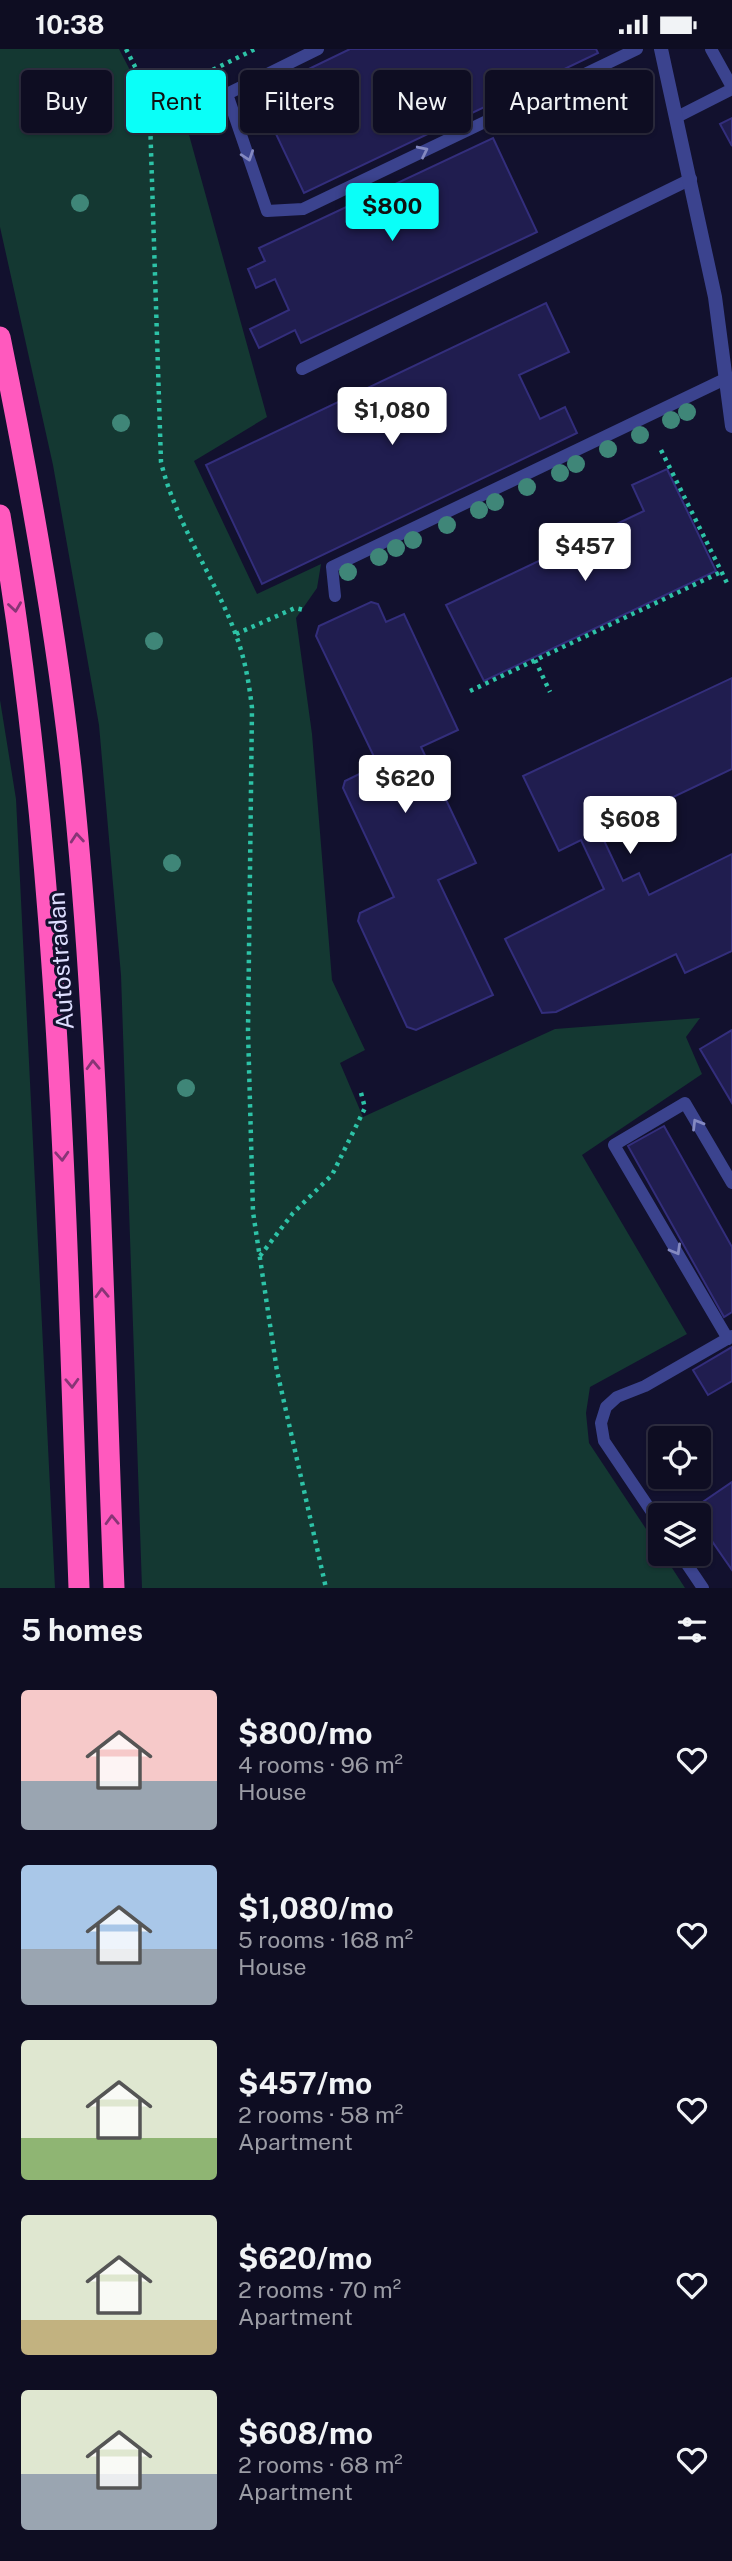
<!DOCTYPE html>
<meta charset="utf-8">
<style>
:root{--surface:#0e0d22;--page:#17162a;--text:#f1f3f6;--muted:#9b9ca5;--line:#2e2d40;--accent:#0afff8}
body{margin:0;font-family:"Public Sans",sans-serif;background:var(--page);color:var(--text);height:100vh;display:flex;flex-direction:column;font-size:26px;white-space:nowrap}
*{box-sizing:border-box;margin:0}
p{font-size:23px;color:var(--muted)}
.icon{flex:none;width:38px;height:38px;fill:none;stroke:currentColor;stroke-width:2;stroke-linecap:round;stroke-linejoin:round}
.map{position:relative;height:1539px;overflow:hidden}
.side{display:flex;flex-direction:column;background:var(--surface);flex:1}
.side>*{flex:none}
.top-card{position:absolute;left:21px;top:21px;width:691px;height:63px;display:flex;gap:14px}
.buttons{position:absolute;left:648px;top:1377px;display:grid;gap:14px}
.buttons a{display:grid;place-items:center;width:63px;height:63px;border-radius:7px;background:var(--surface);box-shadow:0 2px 5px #0004,0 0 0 2px var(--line);font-size:35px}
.price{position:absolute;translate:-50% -60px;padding:0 16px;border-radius:7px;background:#fff;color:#222;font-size:23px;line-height:46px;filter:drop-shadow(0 2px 4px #0008)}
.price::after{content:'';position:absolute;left:50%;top:42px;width:21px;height:16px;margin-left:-10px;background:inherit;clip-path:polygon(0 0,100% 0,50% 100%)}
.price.on{background:var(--accent);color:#111}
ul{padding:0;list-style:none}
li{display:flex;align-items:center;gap:21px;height:175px;padding:0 21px}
li span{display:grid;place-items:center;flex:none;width:196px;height:140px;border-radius:7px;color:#555}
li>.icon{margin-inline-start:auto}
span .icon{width:84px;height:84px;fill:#fffc;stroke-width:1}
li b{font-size:30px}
h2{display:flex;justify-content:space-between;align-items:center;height:84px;padding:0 21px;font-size:30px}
.tag{padding:0 24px;border-radius:7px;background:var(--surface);box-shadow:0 2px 5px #0004,0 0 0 2px var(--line);font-size:24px;line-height:63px}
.tag.on{background:var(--accent);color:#111}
.status{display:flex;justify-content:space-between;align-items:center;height:49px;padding:0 35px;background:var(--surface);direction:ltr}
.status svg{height:19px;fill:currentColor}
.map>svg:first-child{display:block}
.green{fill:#143832}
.building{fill:#201d4f;stroke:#332e7c;stroke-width:2}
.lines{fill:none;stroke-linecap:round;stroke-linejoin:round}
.path{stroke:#2dc3a7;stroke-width:4.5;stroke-dasharray:3.5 5;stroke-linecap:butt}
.service{stroke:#3b438e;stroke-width:12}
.minor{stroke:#3b438e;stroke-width:14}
.motorway{stroke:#ff59be;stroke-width:21}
.tree{fill:#3f8678}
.oneway{stroke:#8489c1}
.oneway2{stroke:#883576}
.labels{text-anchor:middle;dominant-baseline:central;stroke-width:6;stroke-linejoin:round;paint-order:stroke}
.street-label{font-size:24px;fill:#dedeff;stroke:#12112e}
</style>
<div class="status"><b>10:38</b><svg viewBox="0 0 49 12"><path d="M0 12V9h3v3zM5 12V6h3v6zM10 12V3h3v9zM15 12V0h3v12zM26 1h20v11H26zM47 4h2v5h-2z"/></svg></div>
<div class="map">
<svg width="732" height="1539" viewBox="0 0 732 1539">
<rect width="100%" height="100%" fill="#12112e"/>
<!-- green -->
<path class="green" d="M0,0H119L133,27L144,63L178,46L267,368L194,412L257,545L321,515L317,539L296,569L312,685L332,931L365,1001L340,1014L363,1068L555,980L700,969L686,988L702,1025L582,1106L687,1285L590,1338L586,1364L589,1394L660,1501V1505H663L685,1539H142L121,926L99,676L53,416L0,178Z
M0,651L16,750L55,1539H0Z"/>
<!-- building -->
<path class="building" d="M350,0H596L598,4L304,144L257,45Z
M732,69V97L720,75Z
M493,89L537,183L301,294L295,281L259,299L250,280L289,261L275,230L256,239L248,220L265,212L259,199Z
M546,254L569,303L519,326L540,370L565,358L577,384L262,535L206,416Z
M667,420L716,522L484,632L446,556L644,462L632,436Z
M371,553L378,555L386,573L404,565L458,681L421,698L476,814L438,831L493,946L416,981L407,978L358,872L360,864L394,848L343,739L345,732L378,716L316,587L319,577Z
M732,629V720L600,783L623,832L639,824L649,846L732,805V902L685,924L676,905L556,963L542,964L505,890L604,840L581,791L559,802L523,727Z
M732,981V1054L700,1000Z
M664,1077L732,1198V1263L724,1268L628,1097Z
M732,1298V1332L708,1346L693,1321Z
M732,1433V1521L698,1472V1466H694L691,1461Z"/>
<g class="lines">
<!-- path -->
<path class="path" d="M126,0L152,51L150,70L161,413C176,475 214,527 236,586C245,610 249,634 252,659L248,982L253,1163L277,1322L326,1539
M152,51L255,0
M661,401L727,534
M236,585L295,559L304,561
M535,611L550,643
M470,642L721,523
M260,1207L293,1164L332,1126L365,1059L360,1040"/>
<!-- service -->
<path class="service" d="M318,0L227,45L267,162L303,160L637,0
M711,0L732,38
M677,68L732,40
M302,320L691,130
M335,547L332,518L725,330
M728,1290L614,1096L685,1054L732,1134
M660,1475L604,1392L601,1374L606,1358L617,1348L645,1337L732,1287
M680,1505L703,1539"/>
<!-- minor -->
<path class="minor" d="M661,0L715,248L732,377"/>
<!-- motorway -->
<path class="motorway" d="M0,288C29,430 55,573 71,718C100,990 103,1266 114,1539
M0,466C61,821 66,1180 79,1539"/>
</g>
<!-- trees -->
<g class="tree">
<circle cx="80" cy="154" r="9"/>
<circle cx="687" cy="363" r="9"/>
<circle cx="671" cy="371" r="9"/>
<circle cx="121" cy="374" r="9"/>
<circle cx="640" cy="386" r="9"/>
<circle cx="608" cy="400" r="9"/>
<circle cx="576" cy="415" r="9"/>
<circle cx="560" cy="424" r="9"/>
<circle cx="527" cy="438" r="9"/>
<circle cx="495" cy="453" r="9"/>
<circle cx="479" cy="461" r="9"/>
<circle cx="447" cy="476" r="9"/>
<circle cx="413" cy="491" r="9"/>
<circle cx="396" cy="499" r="9"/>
<circle cx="379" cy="508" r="9"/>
<circle cx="348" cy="523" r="9"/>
<circle cx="154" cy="592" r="9"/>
<circle cx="172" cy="814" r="9"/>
<circle cx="186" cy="1039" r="9"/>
</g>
<!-- one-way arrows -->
<defs><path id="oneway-chevron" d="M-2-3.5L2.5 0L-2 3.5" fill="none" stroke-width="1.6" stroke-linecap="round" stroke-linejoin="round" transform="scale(1.75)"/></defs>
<g class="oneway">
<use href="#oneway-chevron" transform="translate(423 102) rotate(-26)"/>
<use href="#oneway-chevron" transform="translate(248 107) rotate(71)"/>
<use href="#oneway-chevron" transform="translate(697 1075) rotate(-121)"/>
<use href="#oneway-chevron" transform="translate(676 1201) rotate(60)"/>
</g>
<g class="oneway2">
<use href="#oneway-chevron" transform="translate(15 558) rotate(82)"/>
<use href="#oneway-chevron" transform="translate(77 789) rotate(-95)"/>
<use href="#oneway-chevron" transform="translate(93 1016) rotate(-92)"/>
<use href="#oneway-chevron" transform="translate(62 1107) rotate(87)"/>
<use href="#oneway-chevron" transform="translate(102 1244) rotate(-92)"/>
<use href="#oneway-chevron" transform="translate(72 1334) rotate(88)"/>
<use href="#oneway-chevron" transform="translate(112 1471) rotate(-92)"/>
</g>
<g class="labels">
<!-- street labels -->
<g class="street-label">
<text transform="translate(60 912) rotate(-94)">Autostradan</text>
</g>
</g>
</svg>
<div class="buttons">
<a><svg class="icon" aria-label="locate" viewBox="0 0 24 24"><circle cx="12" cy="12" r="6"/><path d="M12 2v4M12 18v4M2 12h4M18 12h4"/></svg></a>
<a><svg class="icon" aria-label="layers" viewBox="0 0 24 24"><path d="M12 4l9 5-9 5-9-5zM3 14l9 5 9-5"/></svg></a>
</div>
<b class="price on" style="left:392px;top:194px">$800</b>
<b class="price" style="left:392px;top:398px">$1,080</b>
<b class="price" style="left:585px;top:534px">$457</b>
<b class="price" style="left:405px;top:766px">$620</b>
<b class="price" style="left:630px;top:807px">$608</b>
<div class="top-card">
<a class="tag">Buy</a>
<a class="tag on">Rent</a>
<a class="tag">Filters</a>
<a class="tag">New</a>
<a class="tag">Apartment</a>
</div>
</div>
<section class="side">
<h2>5 homes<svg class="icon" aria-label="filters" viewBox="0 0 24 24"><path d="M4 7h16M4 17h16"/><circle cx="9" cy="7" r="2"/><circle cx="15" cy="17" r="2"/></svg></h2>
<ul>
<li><span style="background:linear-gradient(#f6c9c9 65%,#9aa5b1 0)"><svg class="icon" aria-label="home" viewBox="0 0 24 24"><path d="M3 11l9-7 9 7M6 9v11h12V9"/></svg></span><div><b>$800/mo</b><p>4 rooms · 96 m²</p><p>House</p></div><svg class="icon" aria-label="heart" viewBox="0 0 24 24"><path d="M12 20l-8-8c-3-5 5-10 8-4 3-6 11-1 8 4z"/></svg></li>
<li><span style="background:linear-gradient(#a9c7e8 60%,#9aa5b1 0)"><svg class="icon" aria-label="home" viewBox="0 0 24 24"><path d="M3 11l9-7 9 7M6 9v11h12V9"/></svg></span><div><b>$1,080/mo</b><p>5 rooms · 168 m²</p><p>House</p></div><svg class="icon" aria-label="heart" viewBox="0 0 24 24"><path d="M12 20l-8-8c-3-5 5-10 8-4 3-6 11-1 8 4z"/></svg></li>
<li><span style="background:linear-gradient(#dfe7d0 70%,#8fb573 0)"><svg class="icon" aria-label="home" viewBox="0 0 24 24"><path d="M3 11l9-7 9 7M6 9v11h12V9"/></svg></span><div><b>$457/mo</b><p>2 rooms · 58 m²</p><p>Apartment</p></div><svg class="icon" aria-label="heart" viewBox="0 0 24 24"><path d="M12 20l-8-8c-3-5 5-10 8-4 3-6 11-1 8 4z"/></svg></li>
<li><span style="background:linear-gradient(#dfe7d0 75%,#c2b280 0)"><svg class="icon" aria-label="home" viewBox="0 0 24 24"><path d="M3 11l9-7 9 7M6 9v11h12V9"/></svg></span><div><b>$620/mo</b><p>2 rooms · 70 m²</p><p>Apartment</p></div><svg class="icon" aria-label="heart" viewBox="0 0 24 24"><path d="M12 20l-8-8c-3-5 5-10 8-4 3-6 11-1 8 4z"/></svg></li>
<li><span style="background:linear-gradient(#dfe7d0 60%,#9aa5b1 0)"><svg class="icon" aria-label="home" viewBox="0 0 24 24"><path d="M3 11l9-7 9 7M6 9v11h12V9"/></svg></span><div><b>$608/mo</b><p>2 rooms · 68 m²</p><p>Apartment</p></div><svg class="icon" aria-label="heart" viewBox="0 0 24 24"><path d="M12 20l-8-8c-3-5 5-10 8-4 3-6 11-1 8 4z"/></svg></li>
</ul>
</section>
